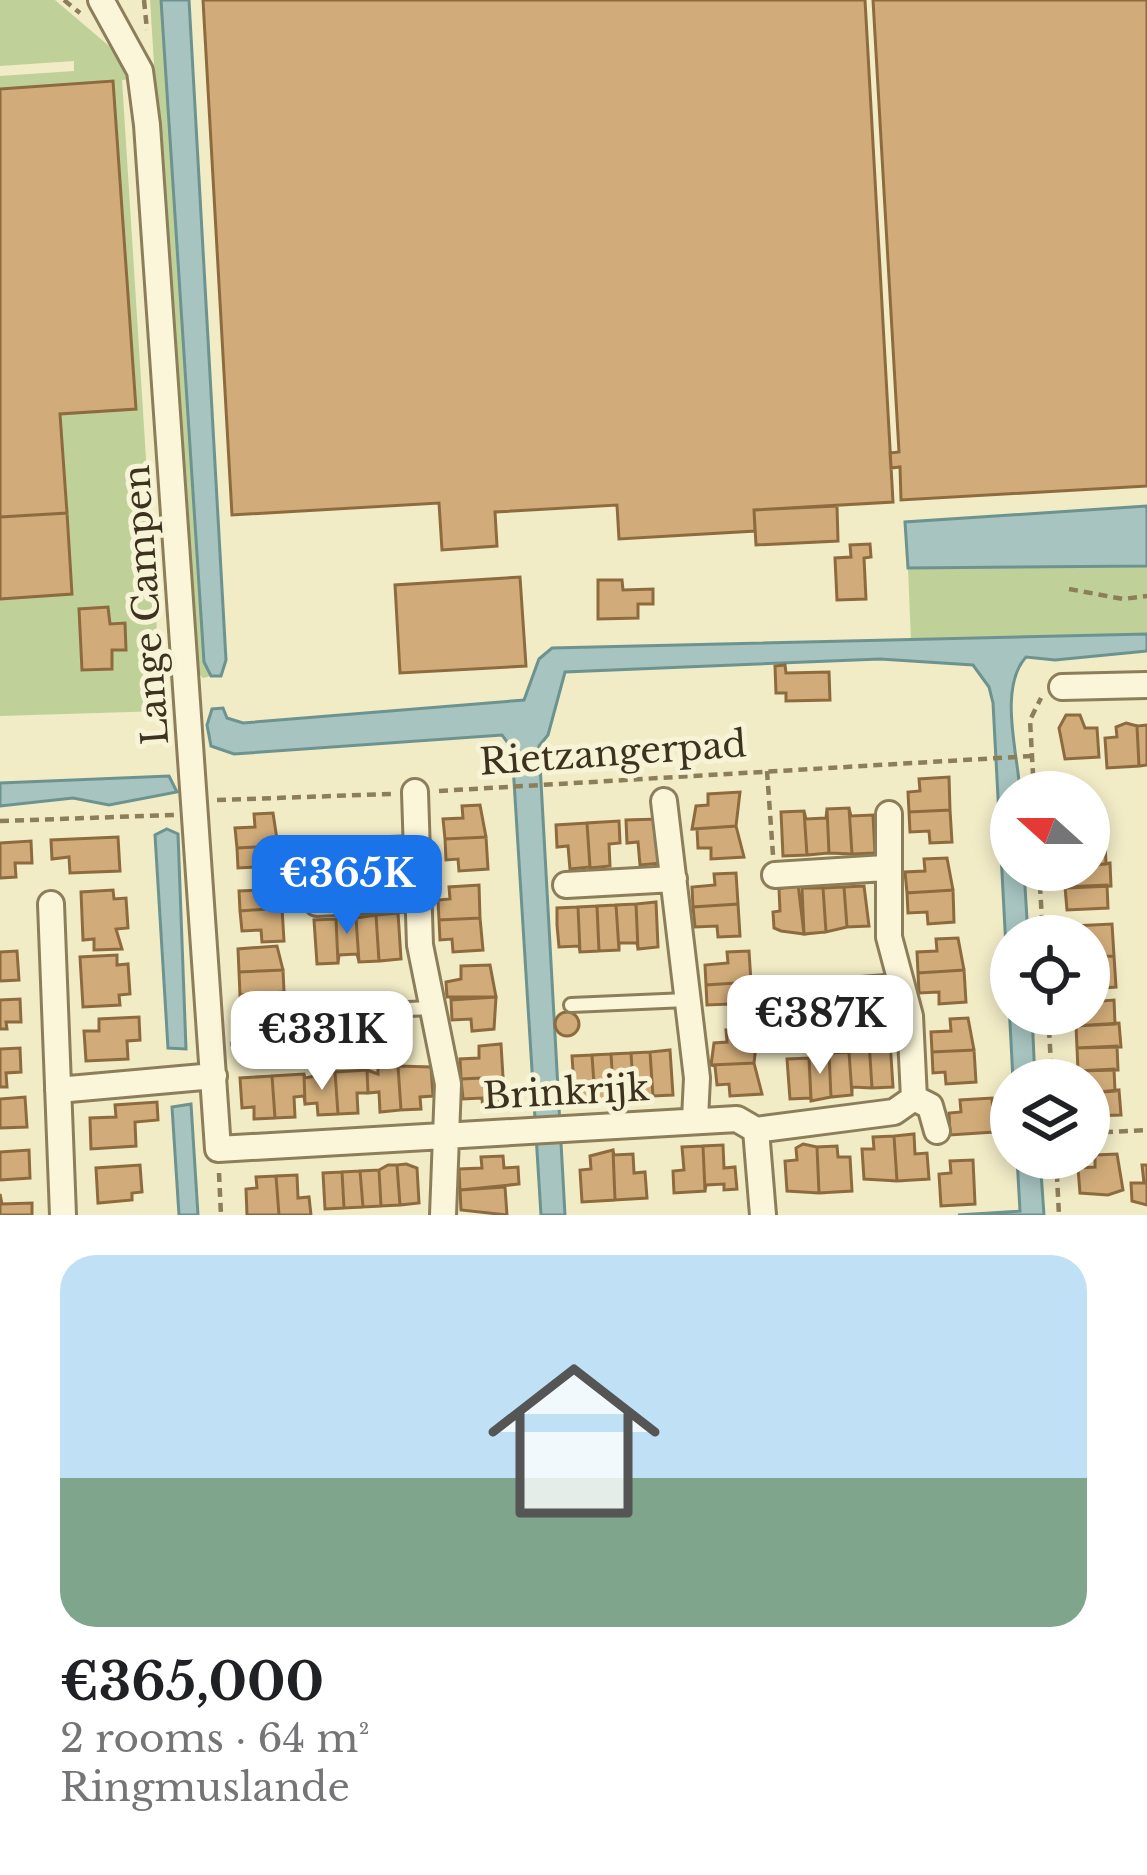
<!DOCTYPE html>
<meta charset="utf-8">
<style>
:root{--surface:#fff;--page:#f6f6f6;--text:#202124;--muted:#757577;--accent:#1a73e8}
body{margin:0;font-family:"Libre Baskerville",serif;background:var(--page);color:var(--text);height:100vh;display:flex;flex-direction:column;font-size:45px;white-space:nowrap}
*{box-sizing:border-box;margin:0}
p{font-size:39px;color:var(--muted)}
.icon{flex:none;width:66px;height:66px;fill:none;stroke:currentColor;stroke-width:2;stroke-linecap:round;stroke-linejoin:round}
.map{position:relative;height:1215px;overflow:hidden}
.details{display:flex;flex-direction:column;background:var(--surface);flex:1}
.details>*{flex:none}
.needle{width:78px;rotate:291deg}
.fabs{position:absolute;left:990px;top:771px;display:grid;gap:24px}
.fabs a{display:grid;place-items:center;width:120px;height:120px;border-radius:50%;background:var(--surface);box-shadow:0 6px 18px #0003;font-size:60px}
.price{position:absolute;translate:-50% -102px;padding:0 27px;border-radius:24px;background:#fff;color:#222;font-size:39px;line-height:78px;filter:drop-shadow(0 3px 6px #0008)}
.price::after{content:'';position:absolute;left:50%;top:72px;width:36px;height:27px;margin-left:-18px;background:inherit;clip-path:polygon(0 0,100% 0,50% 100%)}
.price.selected{background:var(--accent);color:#fff}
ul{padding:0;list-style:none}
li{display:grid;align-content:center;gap:24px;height:636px;padding:0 60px}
li span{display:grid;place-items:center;height:372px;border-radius:36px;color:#555}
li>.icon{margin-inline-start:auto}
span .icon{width:216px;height:216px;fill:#fffc;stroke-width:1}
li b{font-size:51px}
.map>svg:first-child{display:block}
.green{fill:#c0d099}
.water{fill:#a7c4c0;stroke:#6d9390;stroke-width:3}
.building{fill:#d1ac7a;stroke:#8e6b3f;stroke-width:3}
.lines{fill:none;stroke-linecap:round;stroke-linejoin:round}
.lane-casing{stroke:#8d7e5a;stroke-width:18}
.street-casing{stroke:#8d7e5a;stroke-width:30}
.path{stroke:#8d7e5a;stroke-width:4.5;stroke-dasharray:9 6;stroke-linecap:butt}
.lane{stroke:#fbf6da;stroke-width:12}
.street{stroke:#fbf6da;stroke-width:24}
.labels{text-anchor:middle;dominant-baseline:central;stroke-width:10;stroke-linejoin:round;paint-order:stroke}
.street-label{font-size:36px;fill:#3d321f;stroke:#f7f3d6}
</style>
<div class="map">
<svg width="1147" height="1215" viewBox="0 0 1147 1215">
<rect width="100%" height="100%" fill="#f1ebc6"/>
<!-- green -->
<path class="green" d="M0,0H55L122,57L132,79L122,80L162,711L0,716V76L74,71V61L0,66Z
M150,0H161L204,662L211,676L203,678L192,666Z
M1147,566V634L911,641L908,568Z"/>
<!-- water -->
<path class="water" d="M161,0H189L226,660L221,676H211L204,662Z
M1147,506V566L908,568L905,522Z
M1147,634V651L1055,660L1026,657C998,688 1018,754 1020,792H1011V870H1024L1028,936H1011V1014H1032L1035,1080H1013L993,703L989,687L973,665L880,659L565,672L548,735L539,746L565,1215H541L512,749L502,735L234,754L211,746L207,725L212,709L223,708L227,718L243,723L524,700L539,659L552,648Z
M169,776L177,792L109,805L73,798L0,806V783Z
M167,829L178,834L186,1049L168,1048L155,835Z
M191,1104L198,1215H179L172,1107Z
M1017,1158H1040L1044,1215H958L1020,1211Z"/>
<!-- building -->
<path class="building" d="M203,0H865L893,502L754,510L755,531L619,539L617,505L495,512L497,546L442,550L439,503L232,515Z
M873,0H1147V486L901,500L900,467L891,468L890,453L899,452Z
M113,81L136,409L60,414L67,513L0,517V89Z
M837,506L838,541L756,545L754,510Z
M67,513L72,594L0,599V517Z
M870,544L871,557L864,558L866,599L837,600L835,558L851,557L850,545Z
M520,577L526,666L400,673L395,585Z
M598,580H622L623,590L653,589V604H638V618L598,619Z
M108,607L110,624L125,623L126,650H112V669L82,670L79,609Z
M785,665L786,673L829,672L830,700L786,701V693H776L775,666Z
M1066,715H1080L1085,728H1097L1099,757L1065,759L1059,728Z
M1126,723L1137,726L1139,766L1107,768L1105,738L1117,737L1116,727Z
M1147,725V765L1139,766L1137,726Z
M949,777L950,810L909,812L908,792L920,791L919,779Z
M740,792L736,826L692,829L696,806L708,805V794Z
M480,805L486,837L445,839L443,819L463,818L462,806Z
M849,808L851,816L873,815L875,853L852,854Z
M849,808L852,854L829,853L827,809Z
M827,809L829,853L807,855L804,811L806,819L826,818Z
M950,810L952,842L930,843L929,831L910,832L909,812Z
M804,811L807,855L783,856L781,812Z
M273,813L278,846L237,848L235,828L255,827L254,814Z
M659,819L662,863L640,865L638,842L627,843L626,820Z
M619,821L620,843L609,844L610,866L590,868L587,823Z
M1099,821L1100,843L1089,844V822Z
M587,823L590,867L570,869L568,846L557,847L556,825Z
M736,826L744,857L711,859V848H698L697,829H692Z
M401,836L404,881L381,883L378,837Z
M118,837L120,871L70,873L69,857L52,859L51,840Z
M378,837L381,883L358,882L356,838Z
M486,837L488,869L459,871L458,859L446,860L445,839Z
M356,838L358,882L336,883L333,840Z
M333,840L336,883L312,885L310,841Z
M31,841L32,863H15L16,877L0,878V843Z
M1105,842L1106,864L1089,865V844Z
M278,846L276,877L258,879L257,867L238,868L237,848Z
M947,858L953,890L907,893L905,872L925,871L924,859Z
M1110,863L1111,886L1067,888L1066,870Z
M736,873L738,904L693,907L692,887L715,885L714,874Z
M276,877L282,908L240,911L239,891L259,890L258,879Z
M798,884L804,934L781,931L774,928L773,912L780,911L779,889Z
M479,885L480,918L439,920L438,900L450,899L449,887Z
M1107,885L1108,908L1067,910L1065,887Z
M864,886L869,926L847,927L844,887Z
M844,887L847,927L826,932L823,888Z
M802,888H823L826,932L804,934Z
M113,890L114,899L126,898L128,928L116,929L122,949L94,950V939L83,940L81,892Z
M953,890L954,922L928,924L927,912L908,913L907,893Z
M656,902L658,947L638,949L636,904Z
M636,904L638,949L637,943H619V950L616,905Z
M738,904L740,936L718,937L717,926L695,927L693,907Z
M616,905L619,950L599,951L597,906Z
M597,906L599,951L580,952L578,907Z
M578,907L580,952L579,946L559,947L557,925V908Z
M282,908L284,941L262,942L261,930L242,931L240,911Z
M398,913L401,959L379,961L376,915Z
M376,915L379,961L359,962L356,918Z
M356,918L359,962L357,954L339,955L338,963L336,919Z
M480,918L483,950L453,952L452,939L440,940L439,920Z
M336,919L338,963L317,964L314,920Z
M1112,924L1114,956L1089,957V936H1074L1073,926Z
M958,938L964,970L918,973L917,952L937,951L936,939Z
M277,946L283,970L239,972L238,949Z
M17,951L19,980L0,981V952Z
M749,951L751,982L706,985L705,965L728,963L727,952Z
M117,955V965L128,964L130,994L119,995L120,1005L83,1007L80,957Z
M1114,956L1116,987L1089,989V957Z
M490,965L496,997H447L446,982L461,979V966Z
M283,970L284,992L240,995L239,972Z
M964,970L966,1002L939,1004V992L919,993L918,973Z
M751,982L753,1014L730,1015V1004L707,1005L706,985Z
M284,992L281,1015L241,1017L240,995Z
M496,997L494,1029L472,1031L471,1019L452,1020L451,1000Z
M20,999L21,1022H6L7,1029H0V1000Z
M1114,1000L1115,1024L1076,1026L1075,1014H1089V1002Z
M555 1024a12 12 0 1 1 24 0a12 12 0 1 1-24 0Z
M281,1015L278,1038L243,1040L241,1017Z
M139,1017L140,1040L127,1041L128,1059L86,1061L84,1031H99V1019Z
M968,1018L974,1050L932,1052L931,1032L951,1031L950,1019Z
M1119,1023L1121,1047L1077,1048L1076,1026Z
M758,1028L754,1063L711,1065L714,1043L727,1042L726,1030Z
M890,1041L893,1087L872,1088L869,1042Z
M869,1042L872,1088L852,1087V1095L849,1052L868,1050Z
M501,1044L503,1077L461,1079L460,1059L479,1058V1046Z
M1117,1046L1118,1070L1078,1071L1077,1048Z
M20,1048L21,1072L6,1073L7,1087H0V1049Z
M670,1050L673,1095L653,1096L650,1052Z
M974,1050L976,1082L946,1084L945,1072L933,1073L932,1052Z
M650,1052L653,1096L634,1098L631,1053Z
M849,1052L852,1095L831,1097L829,1053Z
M631,1053L634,1098L614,1099L611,1054Z
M829,1053L831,1097L811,1101L809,1058Z
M611,1054L614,1099L595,1100L592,1055Z
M592,1055L595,1100L575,1101L572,1056Z
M809,1058L811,1098L790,1099L787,1059Z
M754,1063L762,1094L730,1096L729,1084L717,1085L715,1066L711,1065Z
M398,1066L401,1110L380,1112L379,1092L368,1093L367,1070L378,1074V1067Z
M398,1066L431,1067L433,1096L420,1097L421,1109L401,1110Z
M1114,1069L1115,1091L1089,1093V1080H1079L1078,1071Z
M367,1070L368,1093H357L358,1113L338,1114L335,1072Z
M335,1072L338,1114L318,1115L317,1103L305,1104L304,1074L305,1078Z
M304,1074L305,1104L304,1096L294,1097L295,1117L275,1118L272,1076Z
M272,1076L275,1118L254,1119V1107L242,1108L240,1078Z
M503,1077L505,1109L483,1110L482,1098L463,1099L461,1079Z
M1119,1090L1121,1115L1089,1116V1093Z
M25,1097L27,1127L0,1128V1099Z
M992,1098L994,1132L950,1135L949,1113L961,1112L960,1100Z
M157,1102L158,1120L135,1122L136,1146L91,1149L90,1118L116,1117L115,1105Z
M914,1134L915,1154L927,1153L929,1179L897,1181L894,1136Z
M894,1136L897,1181L864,1179L862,1149H874L873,1137Z
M803,1144L817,1147L819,1193L787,1191L785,1161L797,1160L796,1148Z
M723,1145L724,1168L735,1167L737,1189L724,1190V1184L706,1185L705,1191L703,1146Z
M703,1146L705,1191L674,1193L673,1171L684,1170L682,1147Z
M837,1146L838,1157H850L852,1191L819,1193L817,1147Z
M29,1150L30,1178L0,1180V1152Z
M613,1150L615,1200L582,1202L580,1170L591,1169L590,1156Z
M613,1150L614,1155L633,1154L634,1173L645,1172L647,1198L615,1200Z
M1117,1154L1123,1190L1108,1195L1080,1193L1078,1168L1095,1167V1155Z
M503,1156L504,1168L518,1167L519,1184L460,1190L459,1169L482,1168L481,1157Z
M973,1160L975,1204L941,1206L939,1174L951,1173L950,1161Z
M406,1164L417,1168L419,1203L400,1205L397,1165Z
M140,1165L142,1192L132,1193V1200L98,1203L96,1168Z
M388,1165H397L400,1205L381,1206L379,1170Z
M1142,1165H1147V1205L1132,1201L1131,1183H1144Z
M379,1170L381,1206L363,1207L360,1171Z
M360,1171L363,1207L344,1208L342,1172Z
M342,1172L344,1208L325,1209L323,1173Z
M297,1175L298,1198L309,1197L311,1215H279L276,1176Z
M276,1176L279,1215H247L246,1189L257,1188L256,1177Z
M505,1187L507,1215L461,1210L460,1190Z
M0,1194L2,1204L32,1203V1215H0Z"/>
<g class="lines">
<defs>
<path id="lane" d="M785,990L899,981
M571,1005L687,1000
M318,1013L431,1008"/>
<path id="street" d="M101,0L140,71L147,125L218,1149L737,1119L756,1130L763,1215
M1062,687L1147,685
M415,792L420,945L448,1084L443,1215
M664,801L697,1078L695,1119
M775,875L885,868
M566,885L674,879
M317,903L417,898
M51,904L63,1215
M58,1090L214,1076
M914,1098L930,1106L937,1131
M756,1130L894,1112L914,1098L910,1016L889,937V814"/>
</defs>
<!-- lane casing -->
<use href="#lane" class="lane-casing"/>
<!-- street casing -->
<use href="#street" class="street-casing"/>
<!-- path -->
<path class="path" d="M64,0L80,13
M144,0L147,30
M1069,589L1123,599L1147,596
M767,771L773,855
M439,791L1032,756
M1034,792L1030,720L1041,698
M217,800L391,794
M0,821L174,815
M1039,870L1043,936
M1048,1014L1052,1080
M230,1044L318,1038V1029
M1089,1133L1147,1130
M1056,1158L1059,1215
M219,1173L221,1215"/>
<!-- lane -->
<use href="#lane" class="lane"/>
<!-- street -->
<use href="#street" class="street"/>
</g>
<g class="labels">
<!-- street labels -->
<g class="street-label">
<text transform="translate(146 605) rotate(-94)">Lange Campen</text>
<text transform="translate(613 753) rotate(-4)">Rietzangerpad</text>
<text transform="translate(566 1092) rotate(-3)">Brinkrijk</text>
</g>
</g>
</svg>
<div class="fabs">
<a><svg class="needle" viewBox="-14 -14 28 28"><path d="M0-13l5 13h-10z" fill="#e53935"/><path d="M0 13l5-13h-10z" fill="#757577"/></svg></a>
<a><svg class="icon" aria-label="locate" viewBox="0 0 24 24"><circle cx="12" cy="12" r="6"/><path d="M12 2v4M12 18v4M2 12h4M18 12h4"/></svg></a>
<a><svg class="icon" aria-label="layers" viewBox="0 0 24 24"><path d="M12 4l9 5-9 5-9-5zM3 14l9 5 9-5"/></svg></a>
</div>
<b class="price selected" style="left:347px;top:937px">€365K</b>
<b class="price" style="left:820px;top:1077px">€387K</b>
<b class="price" style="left:322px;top:1093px">€331K</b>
</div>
<section class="details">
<ul>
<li><span style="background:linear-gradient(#bfe0f5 60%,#7fa58c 0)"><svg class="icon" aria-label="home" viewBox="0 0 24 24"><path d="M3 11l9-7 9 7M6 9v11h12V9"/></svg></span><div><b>€365,000</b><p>2 rooms · 64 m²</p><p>Ringmuslande</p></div></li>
</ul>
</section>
